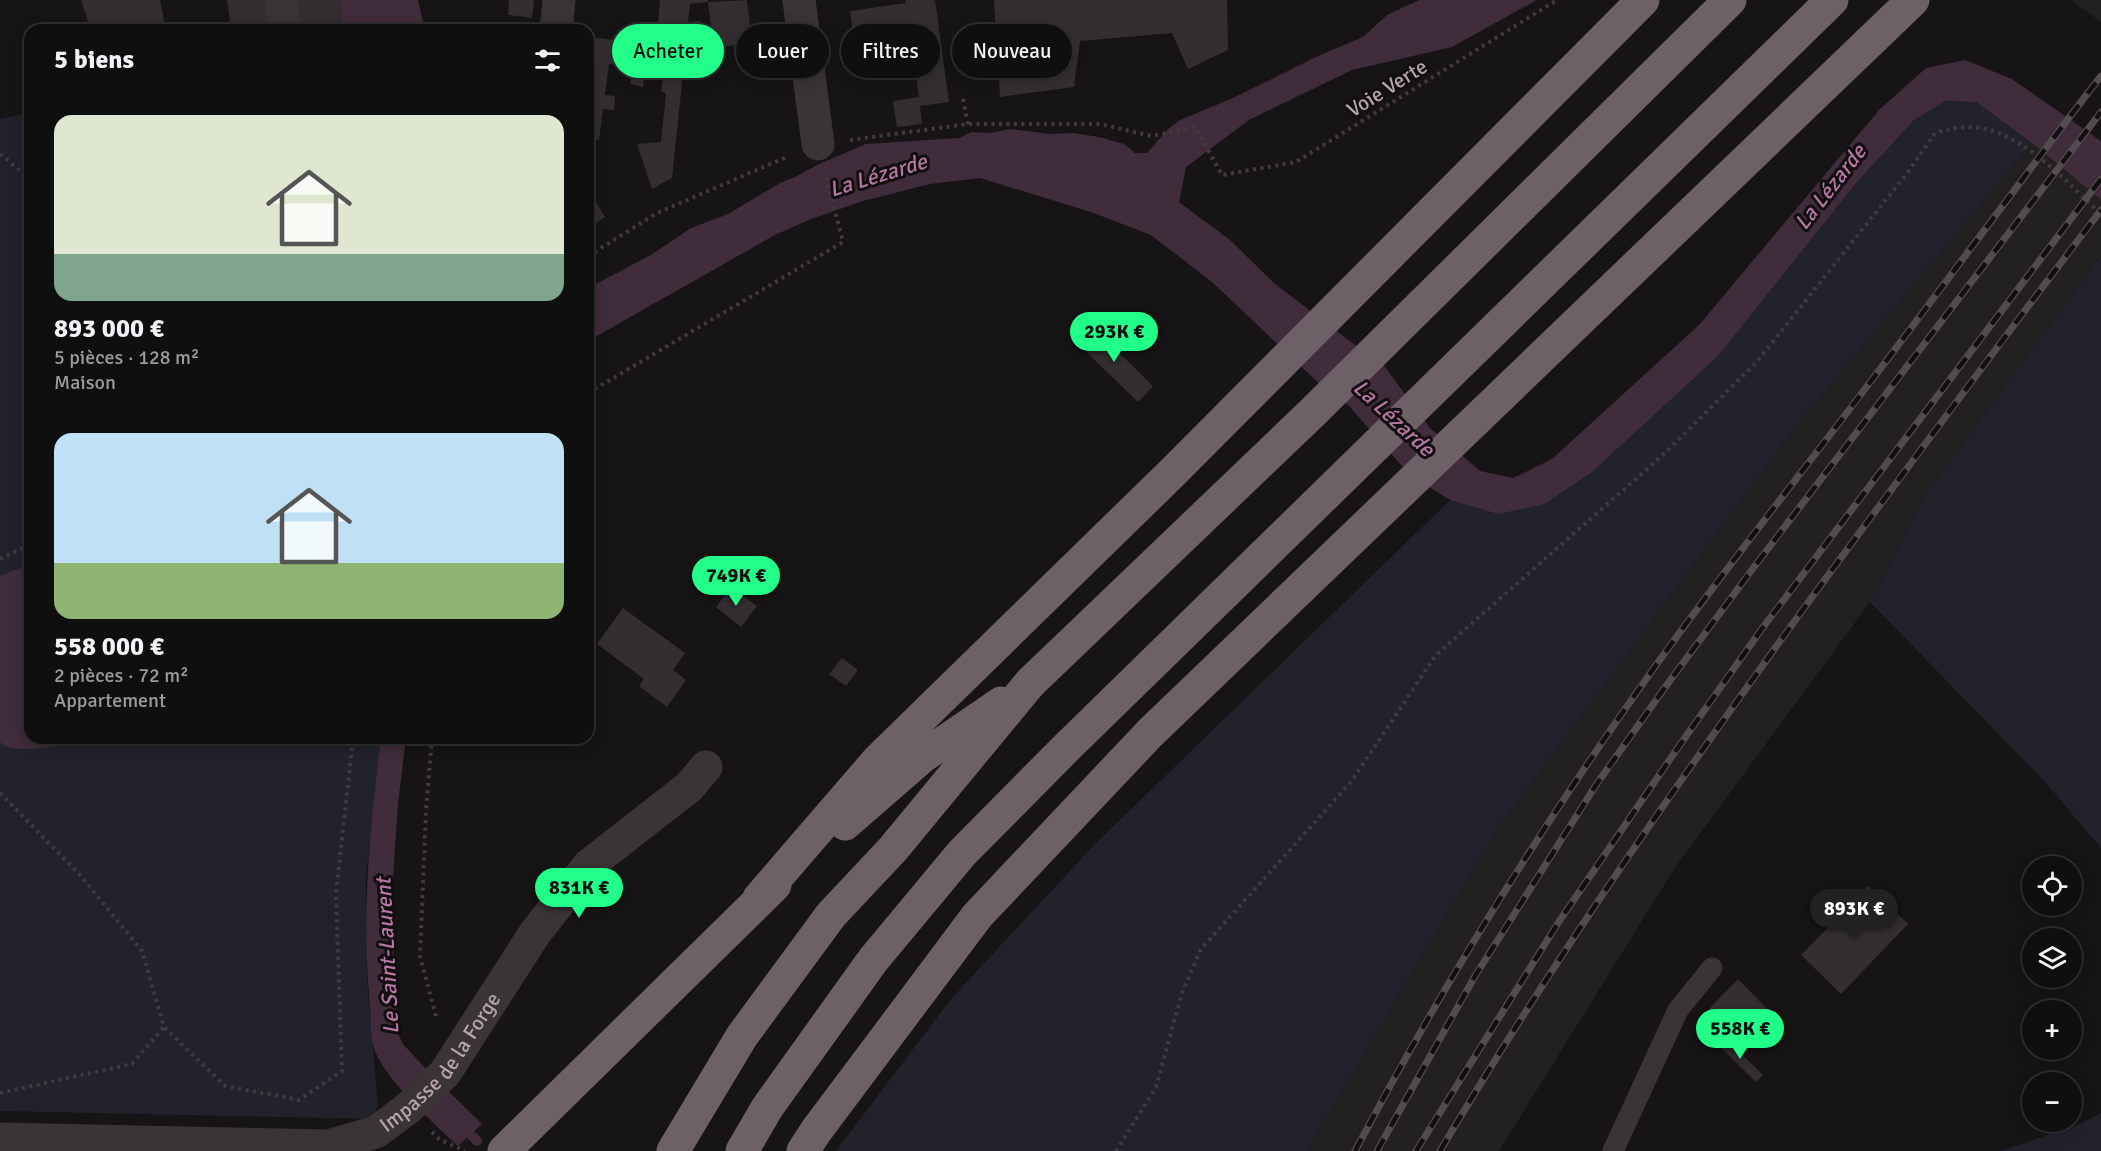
<!DOCTYPE html>
<html lang="fr">
<meta charset="utf-8">
<style>
:root{--surface:#100f0f;--page:#191818;--text:#f1f3f6;--muted:#9c9c9e;--line:#302f2f;--accent:#2f8}
body{margin:0;font-family:Signika,sans-serif;background:var(--page);color:var(--text);height:100vh;display:flex;flex-direction:column;font-size:22px;white-space:nowrap}
*{box-sizing:border-box;margin:0}
p{font-size:20px;color:var(--muted)}
.icon{flex:none;width:33px;height:33px;fill:none;stroke:currentColor;stroke-width:2;stroke-linecap:round;stroke-linejoin:round}
.map{position:relative;flex:1;overflow:hidden}
.details{position:absolute;left:24px;top:24px;width:570px;height:720px;display:flex;flex-direction:column;background:var(--surface);border-radius:18px;box-shadow:0 3px 15px #0003,0 0 0 2px var(--line)}
.details>*{flex:none}
.guide{position:absolute;left:612px;top:24px;width:570px;height:54px;display:flex;gap:12px}
.tools{position:absolute;left:2022px;top:856px;display:grid;gap:12px}
.tools a{display:grid;place-items:center;width:60px;height:60px;border-radius:50%;background:var(--surface);box-shadow:0 3px 15px #0003,0 0 0 2px var(--line);font-size:30px}
.price{position:absolute;translate:-50% -51px;padding:0 14px;border-radius:21px;background:var(--accent);color:#111;font-size:20px;line-height:39px;filter:drop-shadow(0 2px 3px #0008)}
.price::after{content:'';position:absolute;left:50%;top:36px;width:18px;height:14px;margin-left:-9px;background:inherit;clip-path:polygon(0 0,100% 0,50% 100%)}
.price.current{background:#222;color:#fff}
ul{padding:0;list-style:none}
li{display:grid;align-content:center;gap:12px;height:318px;padding:0 30px}
li span{display:grid;place-items:center;height:186px;border-radius:18px;color:#555}
li>.icon{margin-inline-start:auto}
span .icon{width:108px;height:108px;fill:#fffc;stroke-width:1}
li b{font-size:26px}
h2{display:flex;justify-content:space-between;align-items:center;height:72px;padding:0 30px;font-size:26px}
.tag{padding:0 21px;border-radius:27px;background:var(--surface);box-shadow:0 3px 15px #0003,0 0 0 2px var(--line);font-size:21px;line-height:54px}
.tag.current{background:var(--accent);color:#111}
.map>svg:first-child{display:block}
.built{fill:#232020}
.green{fill:#21222c}
.water{fill:#402c3a}
.lines{fill:none;stroke-linecap:round;stroke-linejoin:round}
.stream{stroke:#402c3a;stroke-width:10}
.building{fill:#332e2f}
.path{stroke:#423a3e;stroke-width:4;stroke-dasharray:3 4.5;stroke-linecap:butt}
.lane{stroke:#3b3437;stroke-width:21}
.street{stroke:#3b3437;stroke-width:33}
.highway{stroke:#6d6066;stroke-width:33}
.rail-casing{stroke:#544b4f;stroke-width:7}
.rail{stroke:#110f0f;stroke-width:4.5;stroke-dasharray:14;stroke-linecap:butt}
.labels{text-anchor:middle;dominant-baseline:central;stroke-width:6;stroke-linejoin:round;paint-order:stroke}
.street-label{font-size:21px;fill:#b8a4ae;stroke:#110f0f}
.water-label{font-size:22px;font-style:italic;fill:#b777a6;stroke:#110f0f}
</style>
<div class="map">
<svg width="2101" height="1151" viewBox="0 0 2101 1151">
<rect width="100%" height="100%" fill="#161414"/>
<!-- built -->
<path class="built" d="M2071,0H2101V22Z
M2032,143L2101,200V255L1924,496L1870,602L1674,869L1499,1151H1307L1495,833L1792,432Z"/>
<!-- green -->
<path class="green" d="M1945,101L1976,102L2032,143L1792,432L1495,833L1307,1151H836L951,999L1094,845L1450,500L1498,514L1605,449L1913,120Z
M30,113V738H381L366,877L367,979L378,1105L373,1119L0,1111V119Z
M2101,255V848L2046,783L1870,602L1924,496Z
M2101,1113V1151H2001L2080,1124Z"/>
<!-- water -->
<path class="water" d="M339,0H418L425,30H342Z
M1419,0H1537L1452,47L1352,70L1249,120L1186,167L1179,202L1230,240L1274,283L1364,352L1382,363L1430,428L1480,471L1513,478L1552,459L1700,324L1879,110L1926,68L1965,60L2012,79L2101,141V200L2032,143L1976,102L1945,101L1914,120L1856,183L1718,356L1592,472L1545,504L1498,514L1450,500L1410,475L1349,406L1325,389L1212,282L1151,235L1091,212L980,178L930,184L863,201L811,219L775,235L588,341V288L651,255L691,228L728,214L780,183L797,176L819,164L866,144L959,138L972,132L990,133L1010,129L1050,134L1073,133L1099,137L1124,144L1135,153H1147L1168,129L1180,120L1233,98L1318,56L1363,37L1387,15Z
M30,564V738H92C73,742 14,758 0,742V576Z
M381,738H406L398,804L392,893L394,983L399,1036L403,1044L428,1071L482,1124L458,1146C433,1123 387,1081 375,1051C370,1038 371,1019 370,1005C361,916 370,827 381,738Z"/>
<g class="lines">
<!-- stream -->
<path class="stream" d="M460,1124L477,1141"/>
</g>
<!-- building -->
<path class="building" d="M81,0H160L166,30H91Z
M227,0H268L273,30H229L227,22L230,21Z
M296,0H339L342,30H301Z
M509,0H534L532,18L508,15Z
M660,0H708V2L690,4L688,22L701,21L700,26L711,25L708,2L747,0L752,43L713,48L712,37L702,39L701,51L704,50L707,67L683,69L687,30L658,26Z
M905,0H935L949,102L920,106L922,124L897,127L893,101L919,97L915,68L908,70L906,62L863,74L859,69L850,11L906,3Z
M994,0H1227L1228,50L1188,69L1172,33L1080,41L1074,87L1000,97Z
M588,37L624,41V49L642,51L645,45L666,47L669,51L667,71L683,73L672,178L652,189L637,144L661,142L666,93L661,92L664,70L645,68L643,87L630,84L633,66L609,64L605,95L615,96L614,110L603,109L599,140L588,139Z
M790,62L793,75L766,79L764,66Z
M588,189L605,217L588,228Z
M1090,324L1153,386L1138,402L1074,340Z
M731,587L757,606L741,627L716,607Z
M623,608L685,653L673,670L686,680L667,707L639,686L644,679L597,644Z
M842,658L858,670L846,686L829,674Z
M1868,886L1908,924L1841,994L1801,955Z
M1738,979L1776,1018L1746,1048L1708,1010Z
M1725,1038L1763,1075L1756,1082L1718,1045Z"/>
<g class="lines">
<!-- path -->
<path class="path" d="M963,99L968,124
M850,140L968,124H1100L1151,136L1195,127L1222,175L1296,162L1557,0
M0,154L30,179
M588,256L657,213L789,156
M588,393L843,242L826,177
M0,559L30,545
M432,738L426,810L420,956L437,1020
M0,793L80,875L142,951L164,1027L225,1086L299,1100L342,1071L336,894L353,738
M0,1093L132,1064L164,1027
M432,1132L439,1139L465,1151
M1116,1151L1156,1087L1182,993L1201,949L1351,782L1436,655L1664,454L1756,363L1908,172L1935,133C1946,130 1956,127 1967,127C2018,126 2066,182 2101,214"/>
<!-- lane -->
<path class="lane" d="M1613,1151L1678,1010L1712,968"/>
<!-- street -->
<g class="street">
<path d="M281,0L285,30"/>
<path d="M799,0L818,144"/>
<path d="M556,30L559,0"/>
<path id="s1" d="M0,1139L328,1146L376,1132L407,1109L445,1073L535,933L589,865L689,787L706,767"/>
</g>
<!-- highway -->
<path class="highway" d="M845,824L922,757L1001,703
M759,898L878,760L1173,472L1643,0
M504,1151L775,885
M673,1151L742,1036L831,915L893,849L1030,683L1313,412L1730,0
M742,1151L767,1108L873,960L962,853L1065,749L1832,0
M803,1151L816,1131L977,916L1150,733L1913,0"/>
<defs>
<path id="rail" d="M1355,1151C1442,986 1541,827 1649,675C1720,575 1797,479 1871,381C1948,280 2023,177 2101,76
M1377,1151L1475,976L1596,785L1666,686L1751,571L2101,112
M1416,1151L1558,923L1677,749L1761,630L2101,179
M1440,1151C1552,961 1678,782 1807,604C1904,472 2002,340 2101,210"/>
</defs>
<!-- rail casing -->
<use href="#rail" class="rail-casing"/>
<!-- rail -->
<use href="#rail" class="rail"/>
</g>
<g class="labels">
<!-- street labels -->
<g class="street-label">
<text transform="translate(1387 88) rotate(-32)">Voie Verte</text>
<text stroke="none"><textPath href="#s1" startOffset="474">Impasse de la Forge</textPath></text>
</g>
<!-- water labels -->
<g class="water-label">
<text transform="translate(878 175) rotate(-17)">La Lézarde</text>
<text transform="translate(1830 187) rotate(-52)">La Lézarde</text>
<text transform="translate(1394 418) rotate(43)">La Lézarde</text>
<text transform="translate(387 956) rotate(-93)">Le Saint-Laurent</text>
</g>
</g>
</svg>
<div class="tools">
<a><svg class="icon" aria-label="locate" viewBox="0 0 24 24"><circle cx="12" cy="12" r="6"/><path d="M12 2v4M12 18v4M2 12h4M18 12h4"/></svg></a>
<a><svg class="icon" aria-label="layers" viewBox="0 0 24 24"><path d="M12 4l9 5-9 5-9-5zM3 14l9 5 9-5"/></svg></a>
<a>+</a>
<a>−</a>
</div>
<b class="price" style="left:1114px;top:363px">293K €</b>
<b class="price" style="left:736px;top:607px">749K €</b>
<b class="price" style="left:579px;top:919px">831K €</b>
<b class="price current" style="left:1854px;top:940px">893K €</b>
<b class="price" style="left:1740px;top:1060px">558K €</b>
<div class="guide">
<a class="tag current">Acheter</a>
<a class="tag">Louer</a>
<a class="tag">Filtres</a>
<a class="tag">Nouveau</a>
</div>
<section class="details">
<h2>5 biens<svg class="icon" aria-label="filters" viewBox="0 0 24 24"><path d="M4 7h16M4 17h16"/><circle cx="9" cy="7" r="2"/><circle cx="15" cy="17" r="2"/></svg></h2>
<ul>
<li><span style="background:linear-gradient(#dfe7d0 75%,#7fa58c 0)"><svg class="icon" aria-label="home" viewBox="0 0 24 24"><path d="M3 11l9-7 9 7M6 9v11h12V9"/></svg></span><div><b>893 000 €</b><p>5 pièces · 128 m²</p><p>Maison</p></div></li>
<li><span style="background:linear-gradient(#bfe0f5 70%,#8fb573 0)"><svg class="icon" aria-label="home" viewBox="0 0 24 24"><path d="M3 11l9-7 9 7M6 9v11h12V9"/></svg></span><div><b>558 000 €</b><p>2 pièces · 72 m²</p><p>Appartement</p></div></li>
</ul>
</section>
</div>
